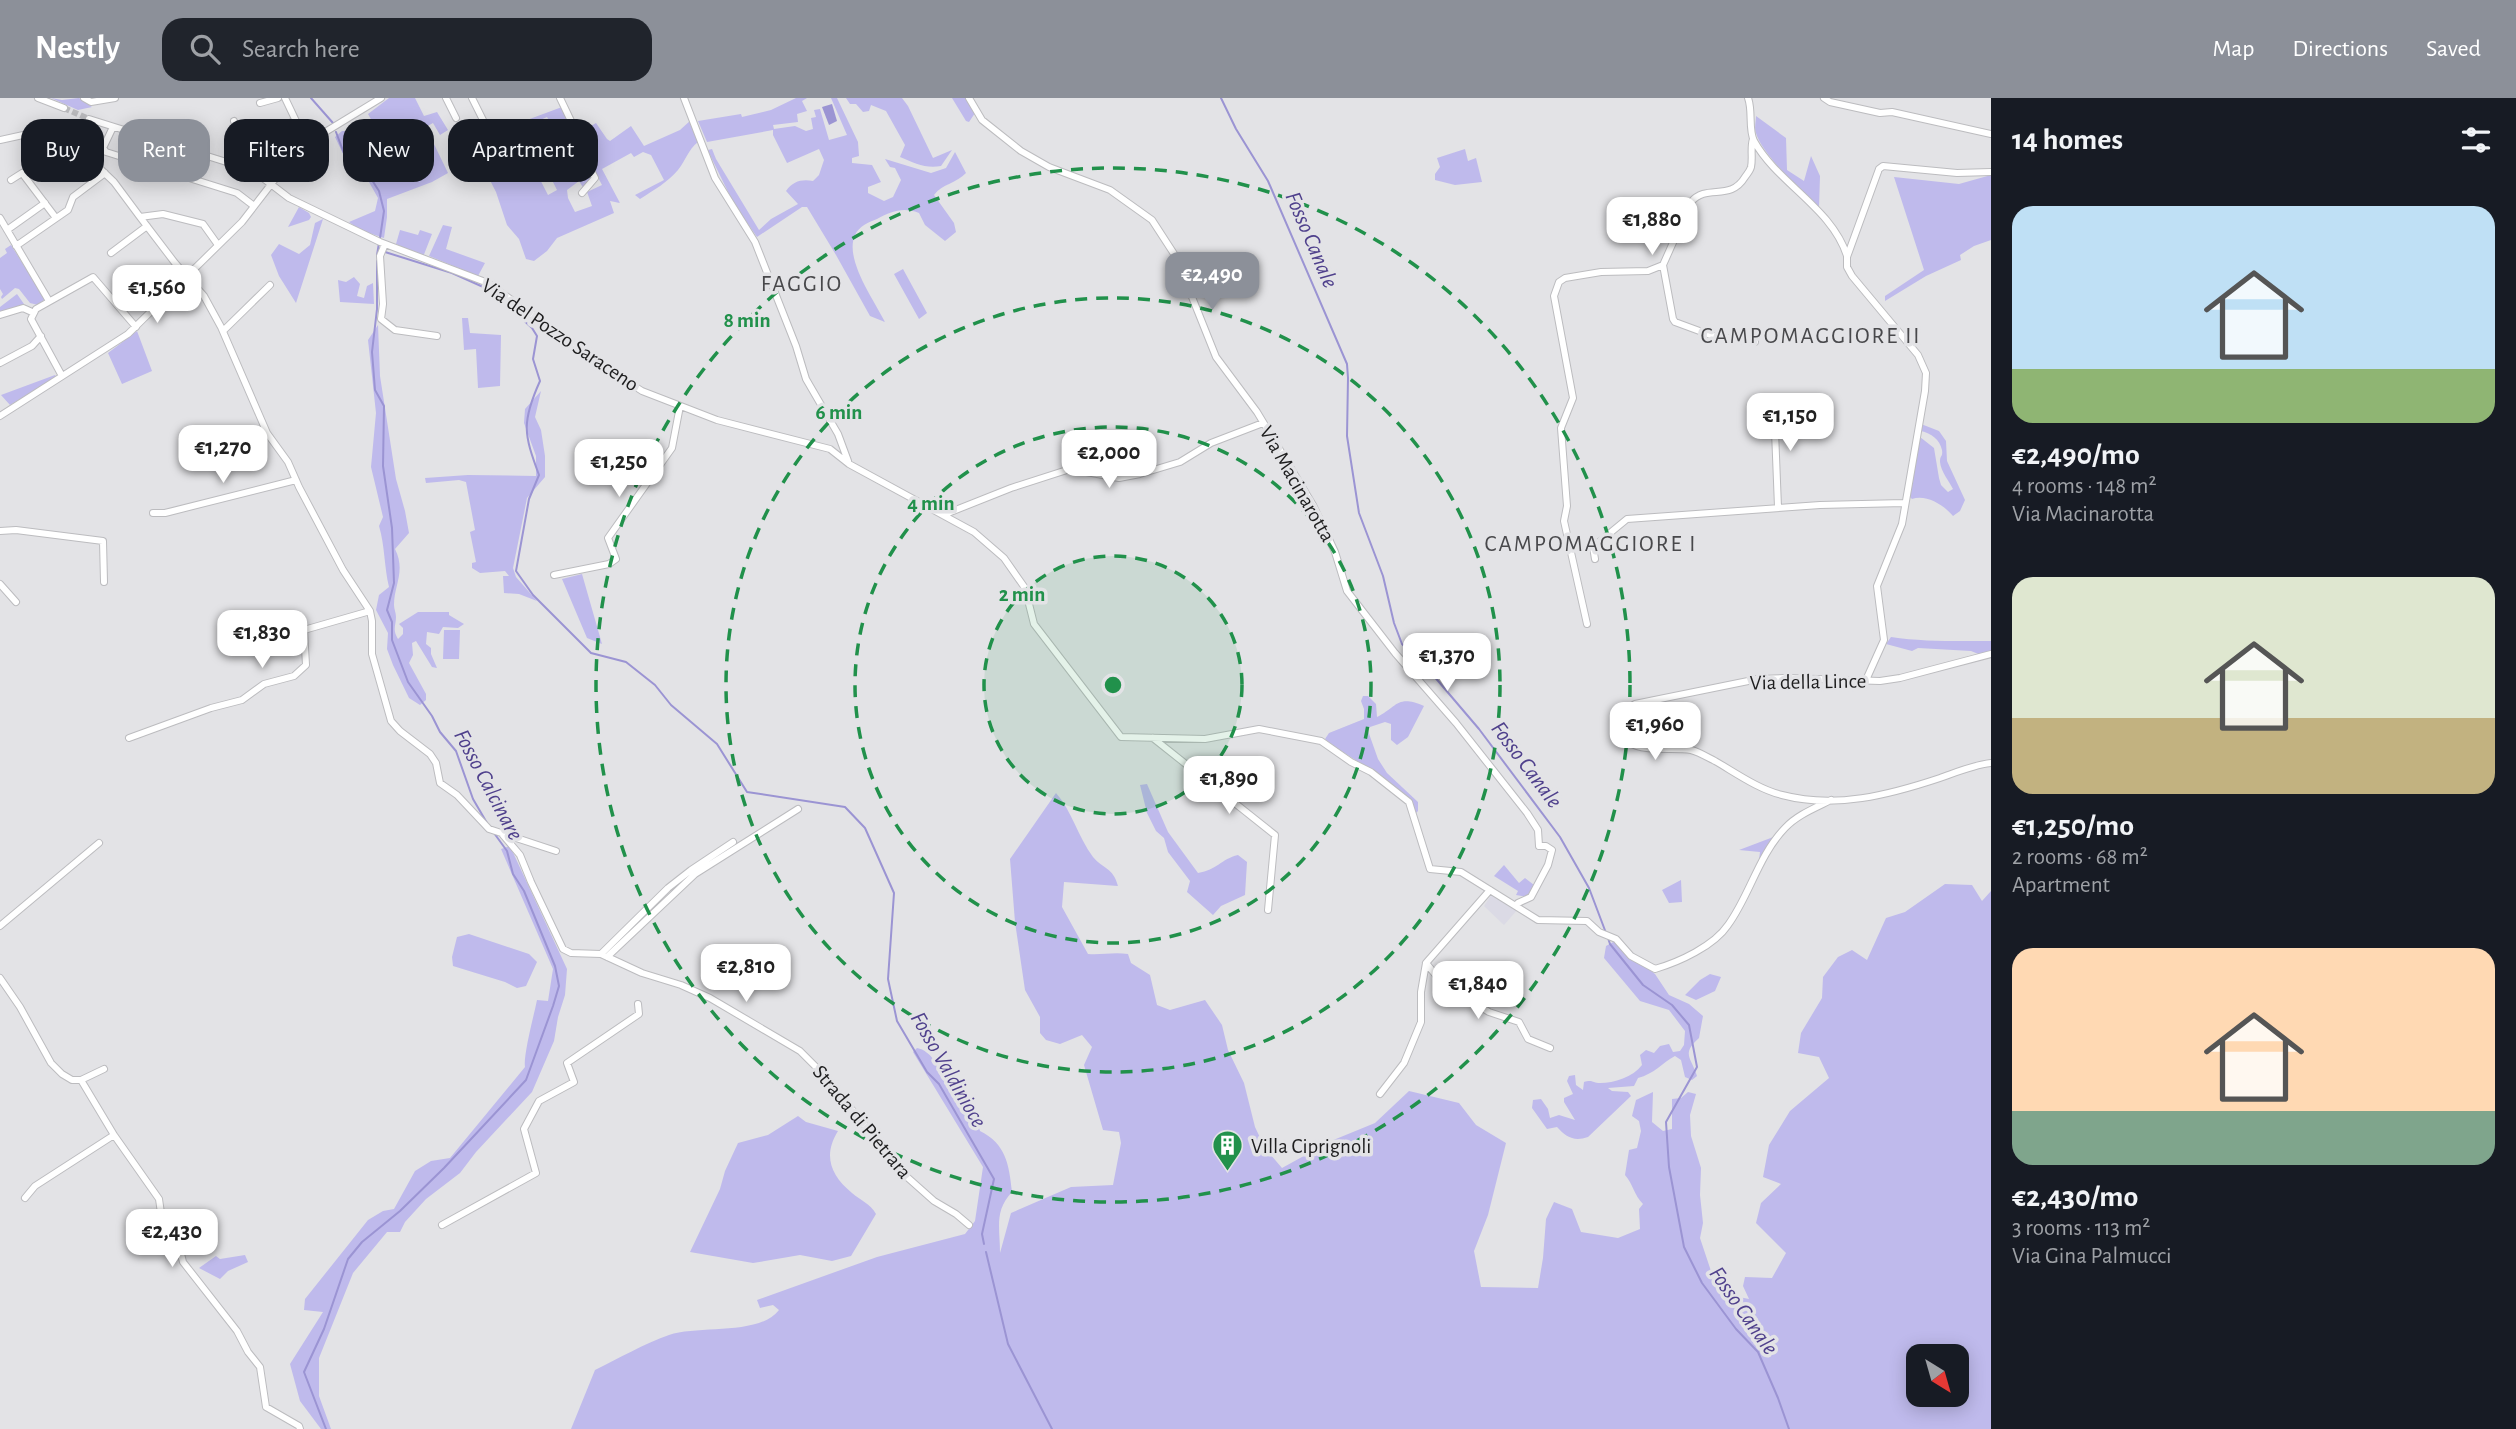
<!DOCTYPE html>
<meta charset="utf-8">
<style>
:root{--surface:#171b24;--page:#20242c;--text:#f1f3f6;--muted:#9ea1a6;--accent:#8c9099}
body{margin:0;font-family:"Alegreya Sans",sans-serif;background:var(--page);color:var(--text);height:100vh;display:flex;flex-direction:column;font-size:26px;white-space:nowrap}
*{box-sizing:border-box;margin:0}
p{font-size:23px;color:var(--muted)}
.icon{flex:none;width:38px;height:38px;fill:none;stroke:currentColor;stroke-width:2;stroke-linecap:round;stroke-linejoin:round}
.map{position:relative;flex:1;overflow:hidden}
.drawer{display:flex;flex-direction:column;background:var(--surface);width:525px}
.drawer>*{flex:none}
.top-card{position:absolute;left:21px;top:21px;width:665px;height:63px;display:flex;gap:14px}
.needle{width:46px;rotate:143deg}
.tools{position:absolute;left:1906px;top:1246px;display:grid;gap:14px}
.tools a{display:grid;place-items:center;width:63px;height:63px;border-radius:14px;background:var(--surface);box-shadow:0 4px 18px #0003;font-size:35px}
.price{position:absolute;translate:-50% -60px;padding:0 16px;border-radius:14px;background:#fff;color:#222;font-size:23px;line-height:46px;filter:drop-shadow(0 2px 4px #0008)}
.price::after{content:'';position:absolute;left:50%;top:42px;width:21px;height:16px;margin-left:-10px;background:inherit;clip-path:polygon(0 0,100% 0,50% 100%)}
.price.selected{background:var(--accent);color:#fff}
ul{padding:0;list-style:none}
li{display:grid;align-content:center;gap:14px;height:371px;padding:0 21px}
li span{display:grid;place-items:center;height:217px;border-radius:21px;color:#555}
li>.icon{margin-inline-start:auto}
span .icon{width:126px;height:126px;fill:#fffc;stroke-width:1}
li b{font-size:30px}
h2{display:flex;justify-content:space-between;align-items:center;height:84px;padding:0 21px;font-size:30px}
.tag{padding:0 24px;border-radius:21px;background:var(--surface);box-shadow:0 4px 18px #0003;font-size:24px;line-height:63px}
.tag.selected{background:var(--accent);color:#fff}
header{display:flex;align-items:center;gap:42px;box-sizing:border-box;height:98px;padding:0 35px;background:var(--accent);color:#fff}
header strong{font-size:33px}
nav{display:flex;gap:38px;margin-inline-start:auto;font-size:24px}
.search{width:490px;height:63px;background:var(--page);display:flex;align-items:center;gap:18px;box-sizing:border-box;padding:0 24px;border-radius:21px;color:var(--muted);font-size:26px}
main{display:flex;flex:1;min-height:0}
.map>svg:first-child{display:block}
.built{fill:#dbdae5}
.green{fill:#bfbaec;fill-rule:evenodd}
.water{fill:#9b94d3}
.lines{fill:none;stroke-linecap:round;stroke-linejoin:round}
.stream{stroke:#9b94d3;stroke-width:2}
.minor-tunnel{stroke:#bbbbbe;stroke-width:6;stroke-dasharray:6 3;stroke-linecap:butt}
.minor-casing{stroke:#bcbcbf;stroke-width:8}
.minor{stroke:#fff;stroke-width:6}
.ring{fill:none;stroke:#21914b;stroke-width:3.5;stroke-dasharray:12 9}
.labels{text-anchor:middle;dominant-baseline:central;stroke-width:7;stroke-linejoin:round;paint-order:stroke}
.street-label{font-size:21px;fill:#1d1d1e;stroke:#e3e3e6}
.poi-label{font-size:21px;fill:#1d1d1e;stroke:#e3e3e6;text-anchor:start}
.water-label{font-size:23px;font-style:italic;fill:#4f408c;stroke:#e3e3e6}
.neighbourhood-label{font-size:23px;letter-spacing:2px;fill:#48484b;stroke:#e3e3e6}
.centre{fill:#21914b;stroke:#e3e3e6;stroke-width:3.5}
.ring-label{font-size:21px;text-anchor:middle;font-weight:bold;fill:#21914b;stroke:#e3e3e6;stroke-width:7;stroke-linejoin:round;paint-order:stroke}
</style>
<header>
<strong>Nestly</strong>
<div class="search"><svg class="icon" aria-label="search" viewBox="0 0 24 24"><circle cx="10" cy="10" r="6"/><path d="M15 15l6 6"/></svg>Search here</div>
<nav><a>Map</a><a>Directions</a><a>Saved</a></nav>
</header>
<main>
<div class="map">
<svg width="1991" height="1331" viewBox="0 0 1991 1331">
<rect width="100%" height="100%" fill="#e3e3e6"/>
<!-- built -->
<path class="built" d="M1492,796L1518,811L1504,827L1484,808Z"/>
<!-- green -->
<path class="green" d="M51,0L62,2L79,0L92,9L78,12Z
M389,0H415L424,18L437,14L448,32L440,37L433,25L400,43L414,71L433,62L425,48L433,44L448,75L432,84L387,101V119L384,140L360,132L349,124L375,113L378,100L365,77L346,62L335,39L342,33H349L363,53L378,45L381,39L368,16Z
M796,0H807L802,3L807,13L797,16L798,24L773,27L774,31L795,28L806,33L813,31L811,20L816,19L814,12L820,11L829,42L847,37L831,0H837L858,44L859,58L852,60V65L872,67L881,84L868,89V95L884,103L893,99L901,82L895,70L890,69L885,61L931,75L946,70L955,54L966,75C957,85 942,86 934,97L954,125L956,134L945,143L925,127L919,115C903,109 892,113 877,121C869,124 859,128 855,137C844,161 874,202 885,224L870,218L836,157L807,109H802L757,139L734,106L709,55L708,52L712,51L716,61L759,132L771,121L798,106L786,93C793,83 802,81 813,83L819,77L824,62L819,51L787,65L773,37V32L707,44L698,23L741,16L742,19L771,12Z
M846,0H902L908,8L933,60L952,52L941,68C926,71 914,65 900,59L905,47L886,13L871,7L869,13L863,14L856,6H850Z
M952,0H965L975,15L969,24L966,23Z
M562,9C570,26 574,38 556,49L547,36L551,26L547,19L529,27L527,22Z
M1756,18L1786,40L1787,72L1804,83L1811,58L1820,78L1819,110C1803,95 1761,55 1756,35C1754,31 1756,23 1756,18Z
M691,22L698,44C688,52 686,62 678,72C668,84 654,92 640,101L635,97L664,82L651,57L643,54L634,59L631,55L602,71L620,105L610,103L614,115L557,140L547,153L534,163L526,161L519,141L507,127L496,94L475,53L513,29L548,97L557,92L550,78L568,70L571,77L584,71L585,75L588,73L592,81L584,91L579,83L567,92L568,100L575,114L592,108L587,94L602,87L576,37L596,25L607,41L610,43L631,28L644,48L680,32Z
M1465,51L1468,63L1476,60L1482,84L1455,87L1435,82V76L1440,69L1437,60Z
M1991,77V142L1974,148L1960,157L1961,162L1926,178L1885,203V198L1924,172L1894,79L1959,86Z
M299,109L309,115L311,119L309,122L288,129Z
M323,121L296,205L279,178L271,157L279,146L299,156L310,147L315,125Z
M443,127L452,129L446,151L485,165L478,178L429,158Z
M400,132L418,137L420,132L432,136L423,159L396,146Z
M11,147L45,201L38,207L30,205L19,191L15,190L2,201L1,199L3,196L0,191V160L7,155L5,151Z
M903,171L927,215L919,221L894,176Z
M354,179L360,186L357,198L364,200L367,188L373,185L374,206L340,204L338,182L346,184Z
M17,196L24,206L0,215V209Z
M462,220H468L470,235L501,237L500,288L478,290L476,251L464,252Z
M378,227L380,278L396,381L405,413L409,435L395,451C406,473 394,487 394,507C394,511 396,515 396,519C396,528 392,531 398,541L403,536V530L399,526L418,514H449V517L464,526L458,530L443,529L439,536L427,534L426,546L431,550V556L437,570L432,569L416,543L412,545L413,557L409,565L426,596V602L420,607L409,600L393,567L387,551L388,535L376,512L379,497L389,489C384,468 385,448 379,428L383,419L371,369L376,315L368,242Z
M137,233L152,273L122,286L108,255Z
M55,277L56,279L10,307L1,297Z
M541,293L535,319L541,332L545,358V379L527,400L513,470L516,479L537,503L519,496L504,495L503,478H509L505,473L480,475L472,470V465L476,464L470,434L475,432L466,384L459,382L426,385L425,380L468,377L536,378V358L524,325L525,311Z
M1921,326L1939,333L1946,343L1947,363L1965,402L1960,413L1953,418C1944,407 1926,396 1912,401L1909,398L1920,339L1934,350L1939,380L1941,387L1948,394L1953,391C1949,383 1941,374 1940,364C1940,356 1943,360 1942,352C1940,342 1931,335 1921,333Z
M582,476L602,546L587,540L562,481Z
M444,532H460L459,561H443Z
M1891,539C1924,544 1958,543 1991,543V554L1981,557L1971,553L1918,550L1912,553L1886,546Z
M1363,598H1368L1376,606L1377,619C1397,609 1397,596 1424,608L1408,639L1397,647L1391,642V626L1385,624L1367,630L1378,661L1387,675L1418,704V713L1416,715C1403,685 1350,662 1325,641L1329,635L1364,621V611L1361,603Z
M1147,686L1168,734L1198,775C1217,772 1221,761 1238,757L1247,764L1245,797L1221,808L1213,817L1187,794L1190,783L1168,754L1164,740L1156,733L1147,715L1140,687Z
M1056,695C1072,713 1078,739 1093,759C1103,771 1113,769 1118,788L1064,784L1062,809L1088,856C1102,857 1113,854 1128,856L1131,865L1150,877L1157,907L1170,912L1205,902L1222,927L1228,952L1244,985L1255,1029L1265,1050L1282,1070L1331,1043L1375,1025L1409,993L1459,1005L1476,1027L1506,1045L1488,1117L1474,1153L1481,1189L1538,1190L1543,1160L1546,1121L1554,1104L1572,1111L1581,1134L1618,1140L1640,1131L1639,1111L1643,1106C1634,1097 1633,1086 1625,1077L1629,1052L1637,1050L1641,1033L1639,1023L1632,1018L1636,1002L1653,994L1652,1024L1663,1033L1672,1031V1001L1681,1000L1688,994L1696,996L1690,1017L1691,1038L1701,1070L1700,1097L1703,1125L1700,1140L1716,1188L1734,1198L1749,1201L1743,1188L1745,1179L1772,1180L1786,1155L1756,1125L1761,1105L1781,1086L1763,1079L1769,1047L1790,1013L1829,980L1819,959L1798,955L1801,935L1822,900L1823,879L1838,859L1852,852L1867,862L1886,820L1905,814L1945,786L1972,787L1982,803L1991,793V1331H571L595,1272C619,1260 644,1246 669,1237C699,1227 759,1238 779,1212L773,1207L760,1210L757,1202L877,1159L965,1136L975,1123L983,1069L913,954L917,950C932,953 935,966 944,977C958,996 974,1008 980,1033C1006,1046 1009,1066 1012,1094C994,1113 1000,1130 1000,1155L1011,1115L1071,1089L1113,1087L1121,1045L1119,1034L1103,1032L1084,967L1092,949L1082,937L1060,946L1046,942L1040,935V919L1025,892L1015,824L1010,761ZM1918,1258H1956V1297H1918Z
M1776,738L1759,762L1760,754L1739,752Z
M510,748L567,871L565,897L558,919L554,943L532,994L476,1054L460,1075L426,1101L405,1124L400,1134H387L353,1175L319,1260V1298L331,1331H321L300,1303L290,1266L323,1214L304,1212L305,1201L368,1122L383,1113L394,1111L415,1073L431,1063L450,1060L525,969C523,958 534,917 537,902L548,903L553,871L501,751Z
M1504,767L1519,785L1525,780L1534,787L1527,799L1516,797L1518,793L1494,778Z
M1681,782L1682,804L1669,805L1662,792Z
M469,836L529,856L537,864L526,888L517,890L505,884L453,868L452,859L457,839Z
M1615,843L1655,876L1669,897L1689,906L1703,918L1699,940C1681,956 1691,959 1697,978L1692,982L1685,979L1681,962L1675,958C1662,965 1654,976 1638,980L1634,988L1608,990L1612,993L1628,994L1631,998L1588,1039C1574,1044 1566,1039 1557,1029L1547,1031L1532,1010L1533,1002L1541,1001L1548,1011L1550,1020L1559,1017L1575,1022L1564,1004V1000L1573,996L1567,983L1569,978L1575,977L1576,987L1583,992L1584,984C1592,981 1593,985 1600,985C1614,985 1633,979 1642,967L1640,957L1646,952L1654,955L1660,948L1669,946L1673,954L1680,953L1684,947L1685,933L1669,912L1640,903L1604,860L1606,848Z
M1710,876L1721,879L1715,893L1696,902L1685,897L1700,882Z
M798,1018L806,1024L838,1033C823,1057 830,1077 852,1095C861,1103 870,1105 876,1116L851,1158L832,1163L800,1157L753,1165L690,1154L720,1091L725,1073L738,1045L768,1037Z
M245,1157L248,1164L228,1173L220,1181L199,1170L216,1158L220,1161Z"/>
<!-- water -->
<path class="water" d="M832,6L837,23L829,27L822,9Z"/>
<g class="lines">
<!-- stream -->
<path class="stream" d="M311,0L333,25
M1221,0L1236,31L1268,83L1347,266L1348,280L1347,338L1359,415L1383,478L1394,525L1402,546L1433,577L1479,631L1560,739L1589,790L1606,835
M336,34L345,58L370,79L379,93L384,113L380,140
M385,154L452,175L481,188L507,207L532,230L537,238L533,261L540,283C521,325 524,336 539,377L529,401L516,473L533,497L591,555L626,564L655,587L671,607L717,646L747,694L845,709L865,730L894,795L888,881L897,923L927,974L939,986L994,1081L982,1136L984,1146
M377,157L379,145
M377,163V211L372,254L375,292L384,308L383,368L392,430L394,485L387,512L392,524V542L408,584L432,618L440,634L456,653L473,701L487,725
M1608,840L1610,846L1643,887L1672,907L1689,927L1697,969L1666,1024L1669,1069L1684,1149L1702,1185L1736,1231L1758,1254L1778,1300L1789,1331
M986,1154L1008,1246L1052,1331
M326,1331L304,1274L324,1231L348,1161L362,1144L400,1113L444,1070L526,982L553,908L559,888L555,868L524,793L513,776L507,753L494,735"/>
<!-- minor-tunnel -->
<path class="minor-tunnel" d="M64,10L89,21"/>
<defs>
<path id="minor" d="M38,0L64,10
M84,0L91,4L115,0
M285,0L306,44
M446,0L456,20
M472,0L491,38
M560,0L572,25V36L595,80L582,95
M684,0L715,80L755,144L796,248L806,281L838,336L848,363
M969,0L982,22L1021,53L1049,69L1110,92L1152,122L1176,159L1216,259L1257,314L1313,407L1335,454L1347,493L1395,555L1456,625L1527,715L1538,732L1539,748H1546L1552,752L1548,767L1531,799L1518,805L1516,808
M1748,0C1753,13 1748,31 1754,43C1778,86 1832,110 1847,158
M1824,0L1830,4L1880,15L1892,14L1991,36
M260,5L278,0
M89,21L236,67L259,77L289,100L380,144L488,185L603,268L642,293L717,322L830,351L849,366L974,434L1004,460L1025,490L1034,526L1121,639L1205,641L1259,631L1321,643L1351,664L1371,674L1409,704L1430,771L1461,774L1538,822L1587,823L1599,834L1616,841L1631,858L1655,871C1679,864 1714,848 1728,827C1750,797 1758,758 1785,730C1797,717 1815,710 1831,702
M234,23L254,75
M113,29L103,50L106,54L237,95L254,108
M272,31L295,23
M1753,41C1750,50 1753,60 1751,69C1750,73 1747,76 1745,79C1730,104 1707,85 1691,104L1663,167L1673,221L1675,224L1713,238L1755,244
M0,42L64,28L91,62L114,84L140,119L163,116L203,126L218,147
M11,82L22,75L56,120
M140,119L175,165L204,198L221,229L267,335L288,364L299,389L343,472L370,513L372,523V556L391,623L400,633L430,656L436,665L440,685L457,697L489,731L556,753
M0,120L49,203
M7,132L45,105
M385,146L380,158L383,206L381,221L395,232L437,238
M16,148L68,112L73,99L105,75
M111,155L147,128
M0,217L23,210L32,214
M223,233L270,187
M0,265L32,248L41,238
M62,278L31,221L36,211L93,179L136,229
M0,318L128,236L242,124L299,50L381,0
M1762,329L1775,333L1778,409
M153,415H165L296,382
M943,417L1011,390L1070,371L1119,380L1140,376L1180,364L1211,345L1263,325
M0,433L16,432L103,443L104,484
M1595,461L1593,449L1627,421L1820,407L1904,405
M554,477L609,466L616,461L608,440L672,350L680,308
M0,486L16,504
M1587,526L1564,423L1567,408L1561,330L1573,300L1554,198L1559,184L1565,180L1601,174L1648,173L1663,167
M1991,556L1900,580L1880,583L1786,580L1758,581L1635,606L1625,612L1618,626C1623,660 1666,648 1691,652C1699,654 1707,659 1715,663C1736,675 1758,691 1782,697C1835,711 1889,697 1940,680C1957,674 1973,667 1991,665
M1866,582L1884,542L1877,488L1902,426L1925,293L1926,275L1918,257L1852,178L1847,169V159L1879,71L1883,68L1957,75L1991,74
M129,640L211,610L242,602L264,586L294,578L306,567L304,532L370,513
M1153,640L1275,737L1268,812
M503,737L520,757L531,784L563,851L571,855L601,856L642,875L681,887L710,900L800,953L822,975L907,1079L934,1103L956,1116L969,1127
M0,828L99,745
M601,856L668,790L691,772L733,744
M607,859L695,776L798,711
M1426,865L1443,886L1489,914L1519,924L1528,941L1550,950
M0,880L20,909L51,965L62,976L72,982H81L104,971
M81,982L114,1037L159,1101L161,1115L178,1144L183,1164L237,1233L248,1254L260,1269L266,1309L299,1328L300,1331
M1380,996L1404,965L1421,924V894L1426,865L1490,792
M25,1100L35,1088L114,1037
M442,1127L536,1075L524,1031L539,1003L574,984L567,965L639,916L638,906"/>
</defs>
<!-- minor casing -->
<use href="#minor" class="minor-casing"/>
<!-- minor -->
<use href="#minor" class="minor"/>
</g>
<!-- distance rings -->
<circle cx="1113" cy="587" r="129" fill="#21914b" fill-opacity=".12"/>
<g class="ring">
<circle cx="1113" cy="587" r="129"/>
<circle cx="1113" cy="587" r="258"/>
<circle cx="1113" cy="587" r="387"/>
<circle cx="1113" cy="587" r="517"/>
</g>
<!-- icons -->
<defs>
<symbol id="building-pin" viewBox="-11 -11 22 30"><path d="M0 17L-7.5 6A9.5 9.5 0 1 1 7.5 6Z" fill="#21914b" stroke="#e3e3e6"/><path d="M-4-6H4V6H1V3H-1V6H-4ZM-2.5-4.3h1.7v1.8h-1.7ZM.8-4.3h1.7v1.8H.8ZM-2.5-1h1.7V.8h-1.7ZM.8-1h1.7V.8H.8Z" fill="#fff"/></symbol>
</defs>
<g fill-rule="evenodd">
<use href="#building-pin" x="1210" y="1030" width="35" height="47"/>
</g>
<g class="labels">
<!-- street labels -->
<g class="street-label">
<text transform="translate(560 237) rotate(34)">Via del Pozzo Saraceno</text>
<text transform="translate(1297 386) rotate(60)">Via Macinarotta</text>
<text transform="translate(1808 584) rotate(-1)">Via della Lince</text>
<text transform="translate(862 1024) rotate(50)">Strada di Pietrara</text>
</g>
<!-- poi labels -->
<g class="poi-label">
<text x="1251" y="1048">Villa Ciprignoli</text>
</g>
<!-- water labels -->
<g class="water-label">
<text transform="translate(1311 142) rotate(67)">Fosso Canale</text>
<text transform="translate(1526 667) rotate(53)">Fosso Canale</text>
<text transform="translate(488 687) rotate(62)">Fosso Calcinare</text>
<text transform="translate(948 972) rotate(60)">Fosso Valdinioce</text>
<text transform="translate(1743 1213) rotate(55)">Fosso Canale</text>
</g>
<!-- neighbourhood labels -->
<g class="neighbourhood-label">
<text x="802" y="186">FAGGIO</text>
<text x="1811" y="238">CAMPOMAGGIORE II</text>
<text x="1591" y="446">CAMPOMAGGIORE I</text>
</g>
</g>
<circle cx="1113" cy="587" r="10" class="centre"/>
<g class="ring-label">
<text x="747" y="229">8 min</text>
<text x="839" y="321">6 min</text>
<text x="931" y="412">4 min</text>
<text x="1022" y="503">2 min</text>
</g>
</svg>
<div class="tools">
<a><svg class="needle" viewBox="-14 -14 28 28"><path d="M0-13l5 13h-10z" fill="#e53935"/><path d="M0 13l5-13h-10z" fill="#9ea1a6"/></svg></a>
</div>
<b class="price" style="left:1652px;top:159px">€1,880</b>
<b class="price selected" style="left:1212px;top:214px">€2,490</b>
<b class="price" style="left:157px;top:227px">€1,560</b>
<b class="price" style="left:1790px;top:355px">€1,150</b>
<b class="price" style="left:223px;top:387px">€1,270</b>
<b class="price" style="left:1109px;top:392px">€2,000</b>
<b class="price" style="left:619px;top:401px">€1,250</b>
<b class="price" style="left:262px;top:572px">€1,830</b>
<b class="price" style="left:1447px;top:595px">€1,370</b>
<b class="price" style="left:1655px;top:664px">€1,960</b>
<b class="price" style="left:1229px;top:718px">€1,890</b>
<b class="price" style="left:746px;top:906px">€2,810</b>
<b class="price" style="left:1478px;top:923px">€1,840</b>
<b class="price" style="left:172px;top:1171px">€2,430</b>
<div class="top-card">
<a class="tag">Buy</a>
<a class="tag selected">Rent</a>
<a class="tag">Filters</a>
<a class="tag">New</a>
<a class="tag">Apartment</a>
</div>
</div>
<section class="drawer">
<h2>14 homes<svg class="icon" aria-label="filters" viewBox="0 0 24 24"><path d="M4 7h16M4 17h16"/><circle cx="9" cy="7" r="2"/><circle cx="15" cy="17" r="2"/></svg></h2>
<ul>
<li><span style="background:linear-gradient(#bfe0f5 75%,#8fb573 0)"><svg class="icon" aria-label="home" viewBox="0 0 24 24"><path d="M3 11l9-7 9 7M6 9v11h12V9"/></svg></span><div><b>€2,490/mo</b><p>4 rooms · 148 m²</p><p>Via Macinarotta</p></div></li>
<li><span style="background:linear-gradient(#dfe7d0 65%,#c2b280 0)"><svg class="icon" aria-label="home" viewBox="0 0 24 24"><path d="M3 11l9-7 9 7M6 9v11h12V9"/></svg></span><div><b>€1,250/mo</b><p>2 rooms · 68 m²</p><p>Apartment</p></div></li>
<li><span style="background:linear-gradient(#ffd9b3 75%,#7fa58c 0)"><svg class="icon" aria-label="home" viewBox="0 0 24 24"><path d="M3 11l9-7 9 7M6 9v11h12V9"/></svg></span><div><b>€2,430/mo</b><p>3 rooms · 113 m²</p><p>Via Gina Palmucci</p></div></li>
</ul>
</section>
</main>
